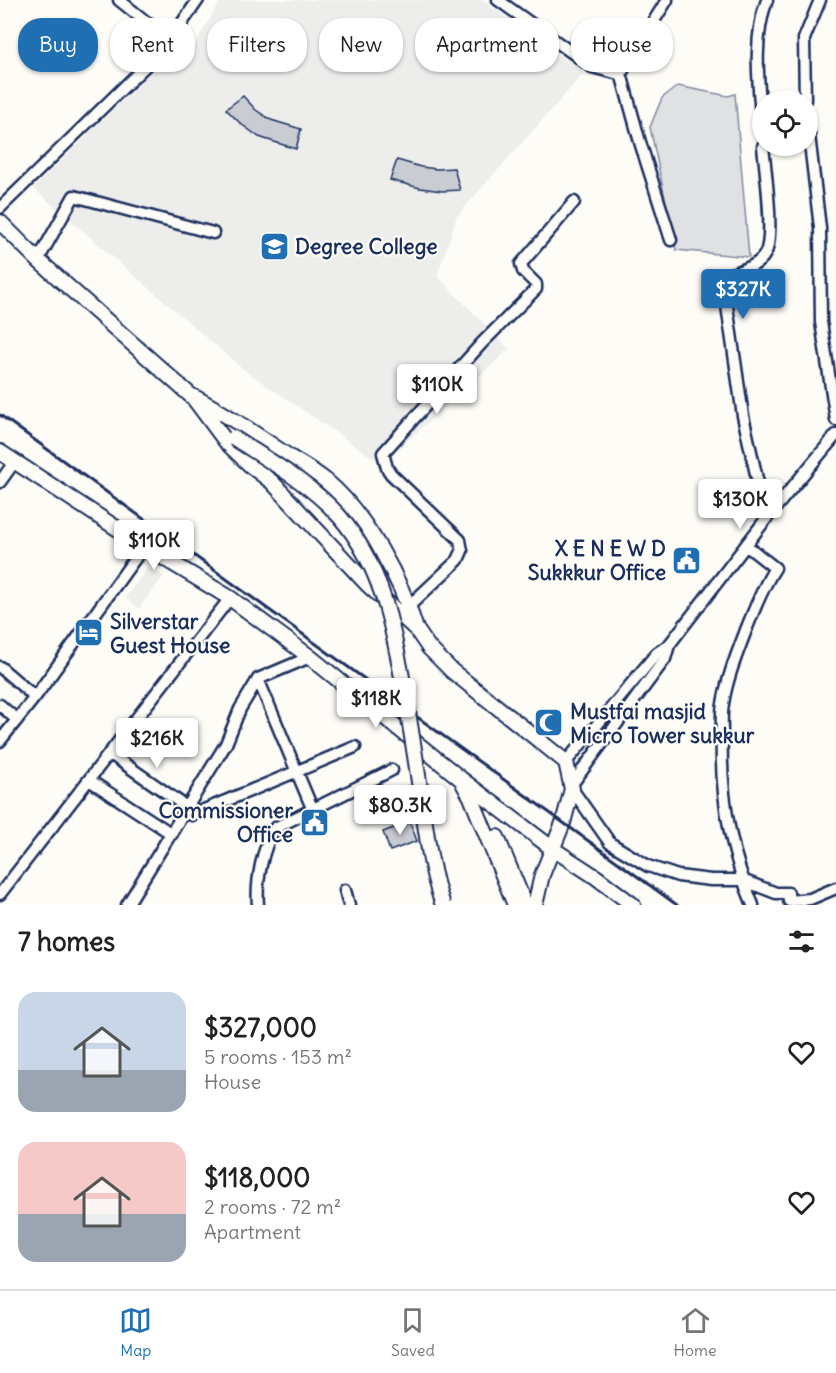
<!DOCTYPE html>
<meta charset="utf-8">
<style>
:root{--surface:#fff;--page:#f2f2f2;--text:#222;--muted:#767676;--line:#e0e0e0;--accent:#1f6fb2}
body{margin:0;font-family:Delius,sans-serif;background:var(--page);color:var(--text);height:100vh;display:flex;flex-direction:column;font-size:22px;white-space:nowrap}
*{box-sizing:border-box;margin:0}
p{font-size:20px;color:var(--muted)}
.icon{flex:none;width:33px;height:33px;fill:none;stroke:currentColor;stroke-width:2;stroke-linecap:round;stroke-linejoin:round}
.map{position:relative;height:905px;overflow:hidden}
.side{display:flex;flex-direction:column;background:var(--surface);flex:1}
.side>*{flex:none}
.banner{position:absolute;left:18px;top:18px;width:801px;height:54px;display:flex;gap:12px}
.fabs{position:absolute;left:752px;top:90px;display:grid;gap:12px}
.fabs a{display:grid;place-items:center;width:66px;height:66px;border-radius:50%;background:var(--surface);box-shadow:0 2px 4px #0004;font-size:30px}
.price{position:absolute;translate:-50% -51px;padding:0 14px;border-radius:6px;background:#fff;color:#222;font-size:20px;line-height:39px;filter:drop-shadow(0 2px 3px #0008)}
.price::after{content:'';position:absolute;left:50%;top:36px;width:18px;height:14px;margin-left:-9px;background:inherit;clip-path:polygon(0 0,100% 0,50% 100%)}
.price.on{background:var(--accent);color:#fff}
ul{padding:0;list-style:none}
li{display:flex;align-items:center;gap:18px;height:150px;padding:0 18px}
li span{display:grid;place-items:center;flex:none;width:168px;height:120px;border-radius:18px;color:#555}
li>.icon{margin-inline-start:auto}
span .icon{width:72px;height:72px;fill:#fffc;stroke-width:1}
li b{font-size:26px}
h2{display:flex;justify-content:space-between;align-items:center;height:72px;padding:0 18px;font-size:26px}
.chip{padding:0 21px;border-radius:24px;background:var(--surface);box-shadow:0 2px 4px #0004;font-size:21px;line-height:54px}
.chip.on{background:var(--accent);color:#fff}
.menu{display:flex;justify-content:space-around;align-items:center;height:84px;border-top:2px solid var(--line);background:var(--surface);font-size:16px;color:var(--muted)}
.menu a{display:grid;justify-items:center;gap:3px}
.menu .on{color:var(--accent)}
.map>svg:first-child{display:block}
.built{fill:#edeeec}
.green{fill:#e0e1e3;stroke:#7e88a0;stroke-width:1.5}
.building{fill:#c9ccd3;stroke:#1b2f5e;stroke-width:1.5}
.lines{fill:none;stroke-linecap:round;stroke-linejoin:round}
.minor-casing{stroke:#1b2f5e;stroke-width:15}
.major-casing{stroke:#1b2f5e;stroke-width:18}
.minor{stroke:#fdfcf7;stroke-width:10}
.major{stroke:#fdfcf7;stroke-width:14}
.rail{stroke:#1b2f5e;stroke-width:3}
.major-bridge-casing{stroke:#1b2f5e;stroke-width:18;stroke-linecap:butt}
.major-bridge{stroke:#fdfcf7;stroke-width:14}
.labels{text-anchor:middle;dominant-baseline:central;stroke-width:4.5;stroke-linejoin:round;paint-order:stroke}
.poi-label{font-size:21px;font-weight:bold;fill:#1b2f5e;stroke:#fdfcf7;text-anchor:start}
</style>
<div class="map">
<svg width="836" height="905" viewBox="0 0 836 905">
<rect width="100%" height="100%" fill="#fdfcf7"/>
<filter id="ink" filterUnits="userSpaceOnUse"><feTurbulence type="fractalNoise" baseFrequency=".0167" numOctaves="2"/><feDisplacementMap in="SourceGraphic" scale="12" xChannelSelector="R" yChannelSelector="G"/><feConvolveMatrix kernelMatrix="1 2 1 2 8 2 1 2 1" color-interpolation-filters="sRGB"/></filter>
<g filter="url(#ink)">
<!-- built -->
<path class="built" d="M221,0H482L584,73L457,216L437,276L509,349L382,464L244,370L33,188L166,58L180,70Z
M148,567L164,576L139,608L125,598Z"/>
<!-- green -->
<path class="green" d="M678,86L728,96L735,94L749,257L676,250L650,127L662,98Z"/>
<!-- building -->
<path class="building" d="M243,96L256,110L271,120L301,129L296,149L259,137L241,124L226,109Z
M397,160L421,167L437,169L454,168L460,190L442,191L420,188L390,180Z
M408,786L416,805L388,817L380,798Z
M410,822L417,841L390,851L383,832Z"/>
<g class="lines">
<defs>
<path id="minor" d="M119,0L160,33L166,46
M498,0L592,67L619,74L622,77L640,142L671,240
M620,75L667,0
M805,100L804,39L820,0
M807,118L820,228L821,322L836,420
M762,128C759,88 752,39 767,0
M763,146C765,168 775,237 765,254C758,267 741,270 729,275L724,285L743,416L766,519
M0,208L166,46L198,0
M38,260L74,196L213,233
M0,482L15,461
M747,546L775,568C762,588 755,608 746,630C737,654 727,678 723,704C721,714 722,725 722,736C720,795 730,851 753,905
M409,606L458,560L462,551L460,540L391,474L387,468L383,453L482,343L536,289V284L523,271L521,264L574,202
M0,667L35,697
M258,679L312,808
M0,705L17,720
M0,741L35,697L144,546
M109,753L188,808
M566,762L657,653L669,645L766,519L836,435
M89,780L172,834
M572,784L665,659L669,645
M572,789L610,843L648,866L678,876L711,880H742L776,893H788L789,901L810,899L836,888
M192,815L355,747
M345,890L349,905
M0,894L230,598
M127,905L226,744L240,709L258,679L310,657
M258,905C256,882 262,848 275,828L392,770"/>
<path id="major" d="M0,222L38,260L198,402
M192,396L227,443L251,466L272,482L367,584L416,629L429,648L452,671L566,762L572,789L563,823L542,875L535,905
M194,397C227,414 257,435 288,456C300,464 314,471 326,481C365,513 402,581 416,629
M0,452L144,546L230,598L310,657L461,779L553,849L596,877L633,905
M463,783L471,797L515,905
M497,837L525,905"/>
</defs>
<!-- minor casing -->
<use href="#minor" class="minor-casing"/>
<!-- major casing -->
<use href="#major" class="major-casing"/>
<!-- minor -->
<use href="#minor" class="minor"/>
<!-- major -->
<use href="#major" class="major"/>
<!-- rail -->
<path class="rail" d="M0,415L677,905"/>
<defs>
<path id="major-bridge" d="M234,438C271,462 311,484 340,517C383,567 394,632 405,694C411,730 417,766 422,803C427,837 431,872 443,905"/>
</defs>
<!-- major-bridge casing -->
<use href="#major-bridge" class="major-bridge-casing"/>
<!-- major-bridge -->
<use href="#major-bridge" class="major-bridge"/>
</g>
</g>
<!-- icons -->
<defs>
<symbol id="university-square" viewBox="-11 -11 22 22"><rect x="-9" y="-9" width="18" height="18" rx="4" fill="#1f6fb2" stroke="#fdfcf7"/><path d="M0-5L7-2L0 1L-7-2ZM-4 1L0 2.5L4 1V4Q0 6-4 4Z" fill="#fff"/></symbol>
<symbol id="civic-square" viewBox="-11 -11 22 22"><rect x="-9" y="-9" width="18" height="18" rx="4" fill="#1f6fb2" stroke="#fdfcf7"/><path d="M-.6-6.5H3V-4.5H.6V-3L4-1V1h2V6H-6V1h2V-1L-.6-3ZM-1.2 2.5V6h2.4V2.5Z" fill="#fff"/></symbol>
<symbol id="hotel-square" viewBox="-11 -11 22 22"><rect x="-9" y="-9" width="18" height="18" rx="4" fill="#1f6fb2" stroke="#fdfcf7"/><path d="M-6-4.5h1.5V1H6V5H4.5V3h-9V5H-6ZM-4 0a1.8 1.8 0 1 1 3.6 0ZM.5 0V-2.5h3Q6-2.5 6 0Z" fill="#fff"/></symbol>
<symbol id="mosque-square" viewBox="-11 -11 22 22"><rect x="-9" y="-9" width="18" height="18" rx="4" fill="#1f6fb2" stroke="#fdfcf7"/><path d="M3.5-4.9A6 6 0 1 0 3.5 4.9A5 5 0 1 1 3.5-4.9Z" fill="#fff"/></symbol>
</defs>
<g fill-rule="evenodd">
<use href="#university-square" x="258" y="230" width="33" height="33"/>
<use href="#civic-square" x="670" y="544" width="33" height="33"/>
<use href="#hotel-square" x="72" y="616" width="33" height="33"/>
<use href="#mosque-square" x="532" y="706" width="33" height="33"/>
<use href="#civic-square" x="298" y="806" width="33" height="33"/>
</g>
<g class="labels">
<!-- poi labels -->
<g class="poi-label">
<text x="295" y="246">Degree College</text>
<text x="666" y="548" text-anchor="end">X E N E W D<tspan x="666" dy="24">Sukkkur Office</tspan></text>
<text x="110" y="621">Silverstar<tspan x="110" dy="24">Guest House</tspan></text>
<text x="570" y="711">Mustfai masjid<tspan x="570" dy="24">Micro Tower sukkur</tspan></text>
<text x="293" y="810" text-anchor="end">Commissioner<tspan x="293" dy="24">Office</tspan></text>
</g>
</g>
</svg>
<div class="fabs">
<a><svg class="icon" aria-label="locate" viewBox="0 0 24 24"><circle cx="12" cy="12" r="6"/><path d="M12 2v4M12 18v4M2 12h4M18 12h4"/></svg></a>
</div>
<b class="price on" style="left:743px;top:320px">$327K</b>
<b class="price" style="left:437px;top:415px">$110K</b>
<b class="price" style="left:740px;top:530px">$130K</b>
<b class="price" style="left:154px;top:571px">$110K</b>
<b class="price" style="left:376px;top:729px">$118K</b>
<b class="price" style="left:157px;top:769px">$216K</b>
<b class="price" style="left:400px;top:836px">$80.3K</b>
<div class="banner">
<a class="chip on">Buy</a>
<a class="chip">Rent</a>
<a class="chip">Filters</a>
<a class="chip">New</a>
<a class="chip">Apartment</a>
<a class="chip">House</a>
</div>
</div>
<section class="side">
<h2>7 homes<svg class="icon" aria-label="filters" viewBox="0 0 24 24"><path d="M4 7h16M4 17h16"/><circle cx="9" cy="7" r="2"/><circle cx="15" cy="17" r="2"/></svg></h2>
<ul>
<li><span style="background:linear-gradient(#c9d6e8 65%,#9aa5b1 0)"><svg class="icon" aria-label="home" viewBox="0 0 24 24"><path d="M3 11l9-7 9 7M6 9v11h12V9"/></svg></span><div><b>$327,000</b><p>5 rooms · 153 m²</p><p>House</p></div><svg class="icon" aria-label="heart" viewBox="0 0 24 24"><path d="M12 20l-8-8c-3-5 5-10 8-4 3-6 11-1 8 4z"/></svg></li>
<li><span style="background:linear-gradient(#f6c9c9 60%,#9aa5b1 0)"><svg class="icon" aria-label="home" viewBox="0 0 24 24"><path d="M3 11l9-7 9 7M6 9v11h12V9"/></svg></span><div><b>$118,000</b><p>2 rooms · 72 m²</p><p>Apartment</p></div><svg class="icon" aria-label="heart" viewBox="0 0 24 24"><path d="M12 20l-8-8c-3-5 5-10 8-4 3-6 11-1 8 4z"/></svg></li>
</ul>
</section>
<nav class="menu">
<a class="on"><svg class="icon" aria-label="map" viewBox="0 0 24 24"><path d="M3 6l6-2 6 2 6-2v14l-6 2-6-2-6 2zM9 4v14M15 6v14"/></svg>Map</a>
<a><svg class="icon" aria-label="saved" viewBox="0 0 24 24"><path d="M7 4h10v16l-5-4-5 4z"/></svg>Saved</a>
<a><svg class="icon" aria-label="home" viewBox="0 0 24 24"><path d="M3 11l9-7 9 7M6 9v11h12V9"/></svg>Home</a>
</nav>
